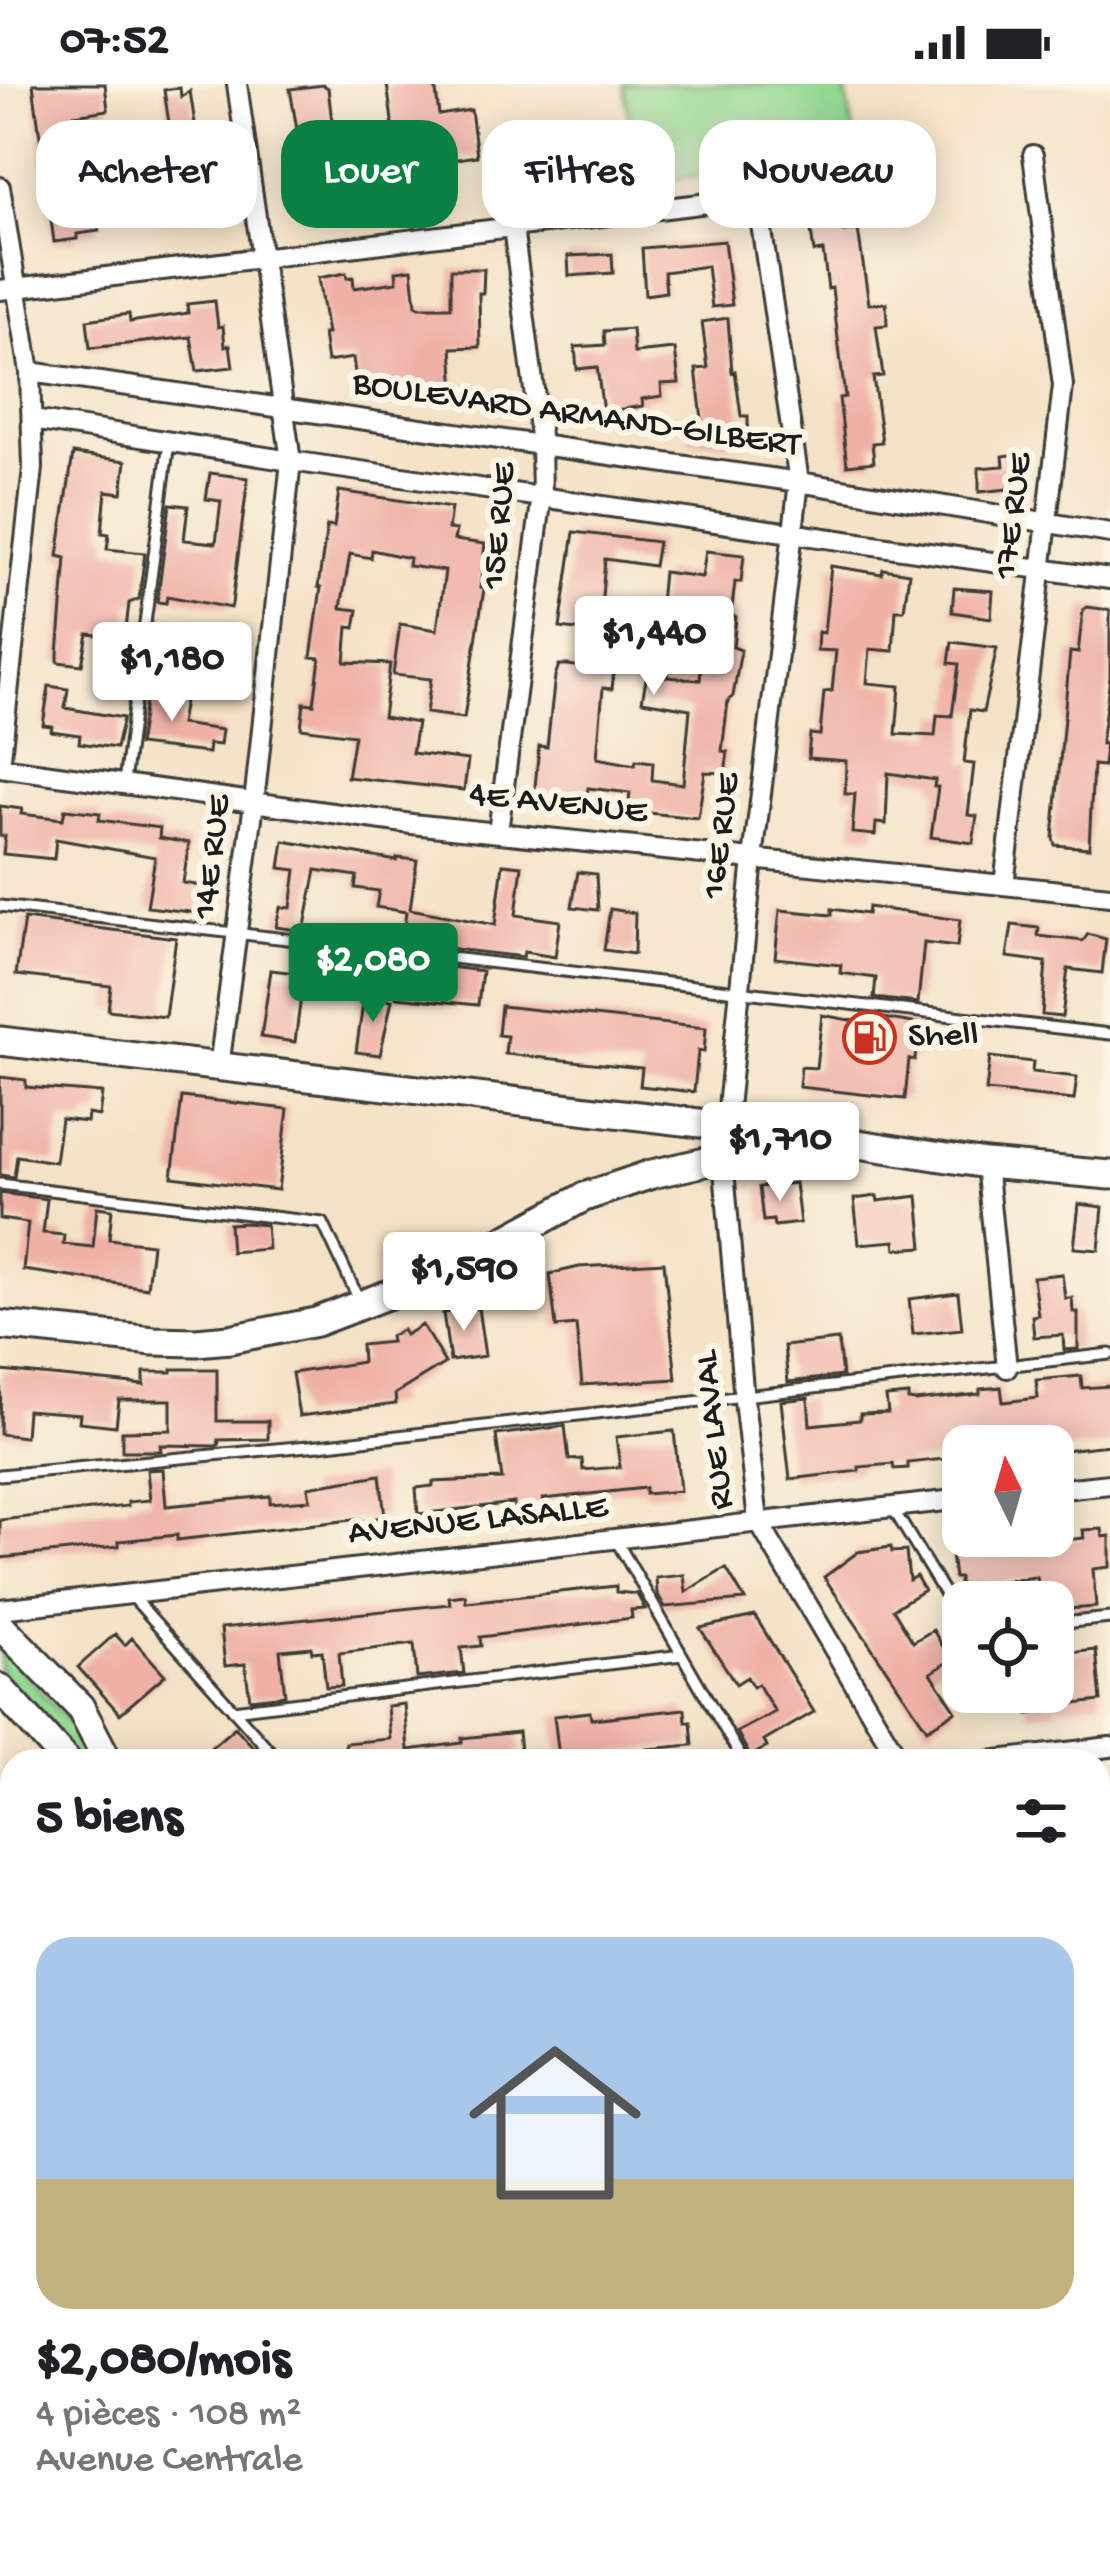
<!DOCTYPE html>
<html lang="fr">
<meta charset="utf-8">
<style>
:root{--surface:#fff;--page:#f6f6f6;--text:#202124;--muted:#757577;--accent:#0b8043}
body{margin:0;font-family:"Gochi Hand",sans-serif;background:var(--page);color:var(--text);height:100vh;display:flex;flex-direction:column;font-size:45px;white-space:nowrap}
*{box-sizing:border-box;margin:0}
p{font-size:39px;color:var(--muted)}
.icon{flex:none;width:66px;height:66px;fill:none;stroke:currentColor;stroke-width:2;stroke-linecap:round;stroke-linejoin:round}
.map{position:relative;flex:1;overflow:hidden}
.drawer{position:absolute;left:0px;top:1665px;width:1110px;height:804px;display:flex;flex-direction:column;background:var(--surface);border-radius:36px 36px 0 0;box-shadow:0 6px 30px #0003}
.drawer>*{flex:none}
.top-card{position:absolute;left:36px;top:36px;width:1038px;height:108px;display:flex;gap:24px}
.needle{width:78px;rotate:355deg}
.fabs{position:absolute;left:942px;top:1341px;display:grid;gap:24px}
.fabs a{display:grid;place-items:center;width:132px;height:132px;border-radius:24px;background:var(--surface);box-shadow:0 6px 30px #0003;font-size:60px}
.price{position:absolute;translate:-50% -102px;padding:0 27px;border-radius:12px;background:#fff;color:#222;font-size:39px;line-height:78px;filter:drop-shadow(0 3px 6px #0008)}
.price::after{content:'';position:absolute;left:50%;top:72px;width:36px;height:27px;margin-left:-18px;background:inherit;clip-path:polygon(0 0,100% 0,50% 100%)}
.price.on{background:var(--accent);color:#fff}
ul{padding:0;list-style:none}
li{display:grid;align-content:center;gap:24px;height:636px;padding:0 36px}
li span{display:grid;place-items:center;height:372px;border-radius:36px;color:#555}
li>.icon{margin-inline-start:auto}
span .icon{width:216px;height:216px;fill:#fffc;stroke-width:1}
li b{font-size:51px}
h2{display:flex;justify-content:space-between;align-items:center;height:144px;padding:0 36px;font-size:51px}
.tag{padding:0 42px;border-radius:36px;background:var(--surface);box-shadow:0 6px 30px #0003;font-size:42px;line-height:108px}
.tag.on{background:var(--accent);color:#fff}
.status{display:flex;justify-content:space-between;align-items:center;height:84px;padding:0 60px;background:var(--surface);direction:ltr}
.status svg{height:33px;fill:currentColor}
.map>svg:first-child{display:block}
.green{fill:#91d891;stroke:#567a56;stroke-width:3}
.building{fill:#efb1a6;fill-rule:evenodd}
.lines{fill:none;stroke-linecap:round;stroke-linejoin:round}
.lane-casing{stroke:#3c3a36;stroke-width:15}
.street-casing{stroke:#3c3a36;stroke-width:24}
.secondary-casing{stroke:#3c3a36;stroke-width:33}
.lane{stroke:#fff;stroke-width:9}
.street{stroke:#fff;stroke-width:18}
.secondary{stroke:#fff;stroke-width:27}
.labels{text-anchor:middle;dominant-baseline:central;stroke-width:12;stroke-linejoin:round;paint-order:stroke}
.street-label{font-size:36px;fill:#1c1c1c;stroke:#fcf5e5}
.poi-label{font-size:36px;fill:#1c1c1c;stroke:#fcf5e5;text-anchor:start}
</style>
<div class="status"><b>07:52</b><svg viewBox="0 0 49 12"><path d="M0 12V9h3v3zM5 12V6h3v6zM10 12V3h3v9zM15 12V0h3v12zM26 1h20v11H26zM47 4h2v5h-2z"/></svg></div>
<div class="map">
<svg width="1110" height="2469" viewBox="0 0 1110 2469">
<rect width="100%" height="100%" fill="#fcf5e5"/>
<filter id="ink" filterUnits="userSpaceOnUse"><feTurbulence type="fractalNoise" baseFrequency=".00833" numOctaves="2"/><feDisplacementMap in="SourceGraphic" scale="24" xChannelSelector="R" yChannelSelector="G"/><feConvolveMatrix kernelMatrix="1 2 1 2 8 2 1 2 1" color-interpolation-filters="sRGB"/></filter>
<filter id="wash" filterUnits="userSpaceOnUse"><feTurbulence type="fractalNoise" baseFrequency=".004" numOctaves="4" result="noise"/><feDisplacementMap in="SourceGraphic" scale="48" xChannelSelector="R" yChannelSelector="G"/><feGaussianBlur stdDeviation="2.7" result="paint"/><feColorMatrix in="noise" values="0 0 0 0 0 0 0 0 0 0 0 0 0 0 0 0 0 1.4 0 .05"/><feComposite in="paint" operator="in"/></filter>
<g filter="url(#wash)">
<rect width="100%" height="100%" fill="#f4e2c6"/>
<!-- green -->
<path class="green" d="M624,0H844L860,78L638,98Z
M0,1561L99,1673V1677H72L0,1594Z
M1110,1688V1841L1098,1862V1689Z"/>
<g id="blocks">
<!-- building -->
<path class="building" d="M33,0H105L108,26L67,32L69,44L63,45L71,100L93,99L99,147L77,150V155L54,158Z
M387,0H435L439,31L471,26L477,72L444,77L446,89L400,95Z
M323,1L328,4L334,55L343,54L351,127L336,129L335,124L315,126L309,79L303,80L290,5Z
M180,4L181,13L190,7L209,132L160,139L156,110L173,108L170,87L176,86L164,6Z
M843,141L844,148L858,146L869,220L886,219L887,241L876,242L883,292L873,293L882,358L872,359L874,378L847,381L839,314L845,313L832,204L828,205L823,167L814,168L811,147Z
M724,157L732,221L712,223L707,182L664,188L666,208L645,211L642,164Z
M612,170L613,189L569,192L568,172Z
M412,185L416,221L420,223H451V185H484L483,209H479L480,263L452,264L455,306L380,311L379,301L357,304L353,274L327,278L323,250H327L318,194L346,189L347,194L353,193L354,204L397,198L396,187Z
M215,217L218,243L223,242L225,262L230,261L233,283L197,287L191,253L90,264L87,236L129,230L130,238L188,229L187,220Z
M728,234L732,288L735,287L741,332H748V361L690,357L689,336L702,335L696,285L708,284L702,238Z
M632,245L634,269L675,265L679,299L661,300L662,312L642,315L643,322L603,328L597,283L577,285L575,263L605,261L604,247Z
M73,370L126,377L122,409L106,407L102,449L109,450L107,465L145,469L139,515L129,519L125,554L88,550L82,581L58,578V570L66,474L58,472Z
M1018,370V404L979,408V384L1004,382L1003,372Z
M210,389L248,394L232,520L231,524L167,512L166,519L157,518L170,420L188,422L184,456L216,459L221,417L206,415Z
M339,407L451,424L448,445L456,446L454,456L485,460L480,504L484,505L464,634L426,629L431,595L393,591L400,540L437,546L445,487L408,482L409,474L372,466L371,474L350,470L341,524L358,526L355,544L348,543L345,578L390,580L383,633L417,639L412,669L468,676L464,706L347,693L354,651L301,644L304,619L314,620L320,574L311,573L321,504L318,503L327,442L334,443Z
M574,448L658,458L654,482L605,475L601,526L620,528L617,551L560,544Z
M706,467L744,471L741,498H735L731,532L736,533L733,563L741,566L733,612L728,617L722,667L728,668L725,689L705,688L698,734L628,727L630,709L588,704L586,719L534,713L539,662L547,663L555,592L559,581H567L614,586L612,605L603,604L597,674L635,681L636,676L653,678L652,696L683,700L690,625L642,617L648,584L614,578L617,557L656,561L663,488L702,493ZM671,561L703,566L700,596L667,593Z
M831,482L882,490L883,485L909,489L904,526H896L893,567L870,565L867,599L900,602L896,650L935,652L937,631L952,632L959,580L949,579L952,558L997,564L983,628L970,626L964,679L974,680L968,731L977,732L973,759L931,753L938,703H934L935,696L888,689L886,740L876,739L875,751L852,749L855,710H845L846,677L808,674L810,650L820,651L824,608L832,607L836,567L817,566L818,548L824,549Z
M954,504L993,507L991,534L952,528Z
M1087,523L1110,526V593L1101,660H1105L1103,682L1093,681L1089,764L1055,761L1053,754L1070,568L1078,569L1083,526Z
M148,601L182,605L181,610L185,611L180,640L222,646L220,661L209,660L208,669L138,661Z
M49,602L68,605L65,624L123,634L116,664L79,659L80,651L51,647L52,642L43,641Z
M0,722L22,725L21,730L63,735L65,725L100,729L99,736L160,744L159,754L189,759L183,799L203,802L199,829L147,823L155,773L56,755L54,775L3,770L5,752H0Z
M284,757L397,777V774L417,776L410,825L495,841L503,780L522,782L516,831L560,837L555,873L524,868L523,873L402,859L406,828L376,823L379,807L355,804L357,792L316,786L304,847L276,843L280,823L291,824L296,786L280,784Z
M578,788L596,790L598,826L572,823Z
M868,823L960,836L957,863L924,859L918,919L874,914L876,894L840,889L841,881L775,874L780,826L832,831V825L867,830Z
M610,825L635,829L634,870L604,866Z
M24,835L176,854L165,933L108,926L111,902L16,891Z
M1012,841L1039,844L1038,852L1083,857L1088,850L1106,855L1102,889L1068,885L1062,933L1042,931L1046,878L1007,873Z
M400,877L482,887L478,921L396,913Z
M271,886L304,890L295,958L261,953Z
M364,913L392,916L380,971L356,968Z
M501,922L706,944L704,968L698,967L694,1008L640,1002L642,984L505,970L507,952L498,951Z
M822,931L871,940V932L919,940L915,976L909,975L905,1015L799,1003L801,983L816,984Z
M990,973L1033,978L1032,988L1077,993L1074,1016L986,1007Z
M0,993L26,996V1003L102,1009L99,1032L88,1030L87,1038L61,1035L55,1078L17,1072L14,1093L0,1091Z
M182,1013L288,1025L278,1106L172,1093Z
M795,1099L800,1139L774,1142L773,1136L763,1137L759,1103Z
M0,1109L47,1115L43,1149L64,1151L63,1160L93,1163L97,1123L112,1125L109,1155L152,1160L147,1204L23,1186L28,1139L0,1135Z
M877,1112L878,1117L918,1112L923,1163L896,1165L895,1157L859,1160L854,1115Z
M1079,1120L1103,1123L1099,1166L1074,1164Z
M246,1139L266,1141L268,1165L231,1168L229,1140Z
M664,1178L676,1295L582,1301L576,1241L556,1243L550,1190L579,1183Z
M1062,1190L1065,1214H1072L1073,1228H1078V1265L1064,1266L1063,1251L1034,1253L1032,1232L1038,1231L1033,1193Z
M958,1209L962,1245L913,1250L909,1215Z
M478,1224L485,1272L450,1277L443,1229Z
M422,1241L445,1279L395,1310L396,1320L299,1332L292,1289L362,1278L361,1261L391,1258L390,1252L402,1246L405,1251Z
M838,1256L842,1292L788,1298L784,1262Z
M172,1285H217V1337H268V1355L218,1356L219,1361L215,1362L160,1361L161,1367H122V1347L171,1346V1316H119L116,1342L79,1338L80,1330L27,1326L25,1353L0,1350L1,1287L144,1301V1288H172Z
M1081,1292L1082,1304L1110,1302V1361L1063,1366V1362H962L963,1373L908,1379V1384L894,1385L893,1380L859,1383V1387L790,1395L781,1317L808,1314L810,1341L860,1336V1330L888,1329L886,1313L908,1311V1316L915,1317L980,1310V1305L1001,1303L1003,1318L1038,1314L1036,1296Z
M565,1342L569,1376L582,1375L583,1386L620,1383L616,1353L674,1347L680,1407L645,1410V1404L543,1415L544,1423L514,1426V1419L418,1430L416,1404L433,1402V1398L502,1395L496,1351Z
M163,1385L166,1422L270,1412V1419L310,1416L308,1403L380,1391L385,1432L361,1438L360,1435L177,1456V1451L119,1457V1462L0,1474V1436L128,1422V1418L150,1416L147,1386Z
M1102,1445L1103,1453L1110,1452V1483L1093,1485L1096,1523L1053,1526V1518H1040L1037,1493L1004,1497L1006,1518H972L971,1500L959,1501V1494H954L950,1462L1054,1452V1457L1084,1454L1083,1446Z
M891,1463L892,1468L906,1467L909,1496L916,1492L924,1506L893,1525L913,1558L933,1546L951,1576L931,1589L956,1627L927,1645L824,1493L858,1468Z
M726,1484L745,1516L665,1523L657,1509L656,1494L684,1491L686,1508Z
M616,1502V1508L637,1510L645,1525L631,1526L632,1534L480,1553L481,1562L461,1564L464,1589L417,1594L414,1560L339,1569L342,1602L326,1603L322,1567L312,1568L311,1563L280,1566L285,1611L250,1615L245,1580L225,1582L221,1544L450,1520L449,1513L465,1511L466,1518Z
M755,1532L814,1628L764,1657L767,1663L750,1672L737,1648L775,1628L758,1600L753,1603L747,1593L736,1600L700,1544Z
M115,1550L125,1561L132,1554L165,1591L120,1630L78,1583Z
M1096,1566L1101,1617L1056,1622L1055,1627L1029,1630L1026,1608H1053V1591L1062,1590L1060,1570Z
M404,1620L409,1677H347L345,1659L390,1655L387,1622Z
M685,1625L686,1638H691L693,1661L559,1673L554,1632L590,1628L591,1635Z
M235,1643L256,1666L243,1677H195Z
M518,1648L521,1677H505L504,1674L409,1677V1666L462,1659V1654Z"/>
</g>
</g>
<g filter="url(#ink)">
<use href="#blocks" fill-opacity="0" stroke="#3c3a36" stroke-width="3"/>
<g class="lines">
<defs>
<path id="lane" d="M124,698L169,358
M0,822L1110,950
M0,1100L323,1139L361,1220
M0,1391L319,1361L1110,1270
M892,1423L963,1540
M616,1456L743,1677
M131,1511L279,1677
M1053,1540L1110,1534
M233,1626L682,1571
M0,1790L12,1806
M0,1929L12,1922
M0,2235L12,2228
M0,2323L12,2332
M194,2457L211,2469
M638,2457L655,2469
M105,2469L124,2457"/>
<path id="street" d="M0,103L30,288L33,384L0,682
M0,206L757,113L799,398L753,775L723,1074L744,1316L758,1437L900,1677
M30,288L799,398L1110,449
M33,336L291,377L1110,495
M0,683L412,740L1110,812
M498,748L542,411L541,360L513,143
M1004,801L1063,302L1033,71
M219,983L254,719L291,377L237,0
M986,1080L1007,1284
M1053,1406L1110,1400
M0,1525L963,1415
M989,1677L1110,1663
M0,1781L12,1774
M1098,1901L1110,1881
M1098,1944H1110
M0,2081L12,2074
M1098,2239L1110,2242
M0,2386L12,2379
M412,2457L429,2469"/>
<path id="secondary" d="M0,957L777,1048
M0,1241L154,1257L196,1258L230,1255L316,1238L444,1189L584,1113L652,1090L723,1074L782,1048L986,1080L1110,1091
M0,1541L80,1623L108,1677
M0,1604L66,1677
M856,2457L872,2469"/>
</defs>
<!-- lane casing -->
<use href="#lane" class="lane-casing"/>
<!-- street casing -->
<use href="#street" class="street-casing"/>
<!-- secondary casing -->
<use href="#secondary" class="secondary-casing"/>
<!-- lane -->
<use href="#lane" class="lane"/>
<!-- street -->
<use href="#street" class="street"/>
<!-- secondary -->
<use href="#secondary" class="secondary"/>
</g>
</g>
<!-- icons -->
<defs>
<symbol id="fuel-ring" viewBox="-11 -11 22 22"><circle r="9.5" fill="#fcf5e5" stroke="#c8321e" stroke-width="1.5"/><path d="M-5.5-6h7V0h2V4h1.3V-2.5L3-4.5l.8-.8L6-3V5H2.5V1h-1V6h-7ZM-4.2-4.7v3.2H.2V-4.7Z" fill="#c8321e"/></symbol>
</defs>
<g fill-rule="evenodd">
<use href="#fuel-ring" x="840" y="924" width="59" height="59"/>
</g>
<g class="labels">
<!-- street labels -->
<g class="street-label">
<text transform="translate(576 332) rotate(8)">BOULEVARD ARMAND-GILBERT</text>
<text transform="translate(1015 432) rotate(-83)">17E RUE</text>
<text transform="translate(501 442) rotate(-85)">15E RUE</text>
<text transform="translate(558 721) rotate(6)">4E AVENUE</text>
<text transform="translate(723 752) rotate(-83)">16E RUE</text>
<text transform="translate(214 773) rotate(-83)">14E RUE</text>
<text transform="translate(716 1346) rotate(-96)">RUE LAVAL</text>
<text transform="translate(478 1438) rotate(-6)">AVENUE LASALLE</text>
</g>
<!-- poi labels -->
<g class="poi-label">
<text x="908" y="953">Shell</text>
</g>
</g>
</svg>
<div class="fabs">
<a><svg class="needle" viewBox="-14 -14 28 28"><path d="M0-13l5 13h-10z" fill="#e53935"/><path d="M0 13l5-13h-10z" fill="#757577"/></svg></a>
<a><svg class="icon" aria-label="locate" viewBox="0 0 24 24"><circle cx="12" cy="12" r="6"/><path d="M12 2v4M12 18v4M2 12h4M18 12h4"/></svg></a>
</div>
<b class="price" style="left:654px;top:614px">$1,440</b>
<b class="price" style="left:172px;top:640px">$1,180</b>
<b class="price on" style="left:373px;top:941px">$2,080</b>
<b class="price" style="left:780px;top:1120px">$1,710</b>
<b class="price" style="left:464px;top:1250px">$1,590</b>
<div class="top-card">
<a class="tag">Acheter</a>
<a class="tag on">Louer</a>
<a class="tag">Filtres</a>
<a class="tag">Nouveau</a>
</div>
<section class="drawer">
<h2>5 biens<svg class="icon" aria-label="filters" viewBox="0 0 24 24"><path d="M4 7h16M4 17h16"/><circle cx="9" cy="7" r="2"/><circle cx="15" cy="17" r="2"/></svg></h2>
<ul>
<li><span style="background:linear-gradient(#a9c7e8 65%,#c2b280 0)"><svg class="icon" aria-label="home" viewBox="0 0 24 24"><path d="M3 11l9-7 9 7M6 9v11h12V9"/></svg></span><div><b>$2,080/mois</b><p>4 pièces · 108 m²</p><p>Avenue Centrale</p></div></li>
</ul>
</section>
</div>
